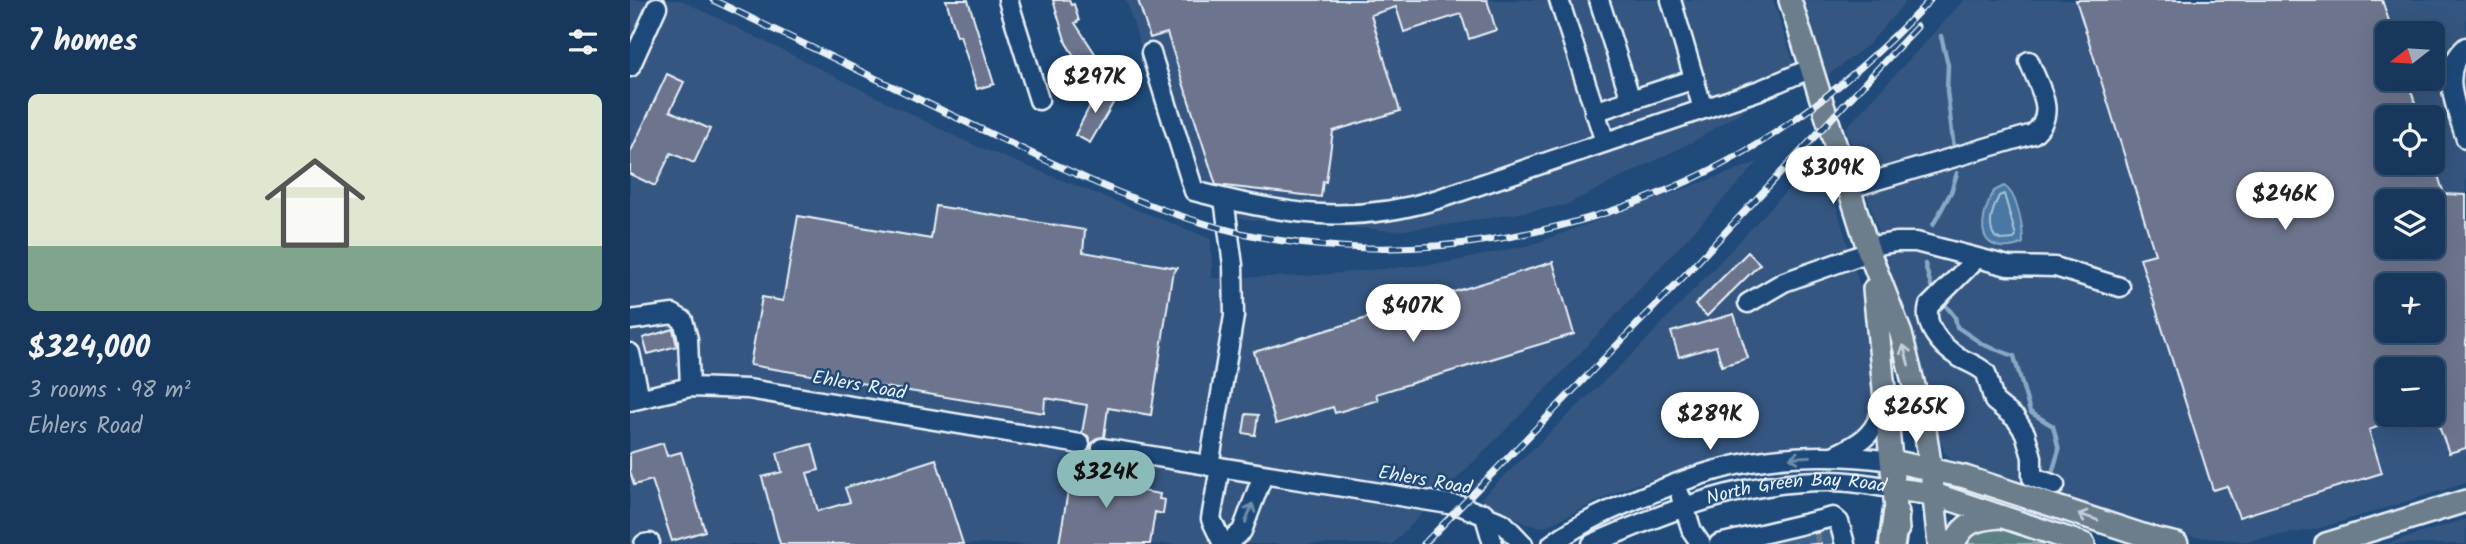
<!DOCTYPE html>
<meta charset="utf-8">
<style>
:root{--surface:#17385c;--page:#203f62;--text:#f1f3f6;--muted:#9eacbb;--line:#365272;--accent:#8bbbb9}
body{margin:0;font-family:Kalam,sans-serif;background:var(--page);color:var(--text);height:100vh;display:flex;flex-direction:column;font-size:26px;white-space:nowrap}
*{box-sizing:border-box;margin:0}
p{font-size:23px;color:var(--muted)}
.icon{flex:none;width:38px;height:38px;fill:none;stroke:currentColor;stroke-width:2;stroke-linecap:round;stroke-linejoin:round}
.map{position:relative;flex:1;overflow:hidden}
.details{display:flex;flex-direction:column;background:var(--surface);width:630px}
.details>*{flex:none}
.needle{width:46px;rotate:253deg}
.tools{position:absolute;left:1745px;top:21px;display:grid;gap:14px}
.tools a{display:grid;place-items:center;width:70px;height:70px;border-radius:10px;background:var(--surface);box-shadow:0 7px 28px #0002,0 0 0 2px var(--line);font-size:35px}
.price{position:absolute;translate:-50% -60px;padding:0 16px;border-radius:24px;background:#fff;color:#222;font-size:23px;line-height:46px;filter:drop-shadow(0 2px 4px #0008)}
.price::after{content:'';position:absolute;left:50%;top:42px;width:21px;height:16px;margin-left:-10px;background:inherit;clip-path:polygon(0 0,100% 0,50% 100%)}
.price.active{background:var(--accent);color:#111}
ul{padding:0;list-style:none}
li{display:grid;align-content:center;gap:14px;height:371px;padding:0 28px}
li span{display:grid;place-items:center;height:217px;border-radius:10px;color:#555}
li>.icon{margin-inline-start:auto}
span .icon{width:126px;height:126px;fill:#fffc;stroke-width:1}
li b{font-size:30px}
h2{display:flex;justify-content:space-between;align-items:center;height:84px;padding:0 28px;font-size:30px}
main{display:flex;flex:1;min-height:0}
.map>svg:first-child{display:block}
.built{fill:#365780;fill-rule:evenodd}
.green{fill:#5c8086;stroke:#a2b8bf;stroke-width:2}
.water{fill:#4878a4;stroke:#88a8c6;stroke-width:2}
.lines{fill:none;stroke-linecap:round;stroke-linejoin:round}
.shore{stroke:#a8c1d6;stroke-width:2}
.stream{stroke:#88a8c6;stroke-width:4.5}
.building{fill:#6d758e;stroke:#e8f1f8;stroke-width:2;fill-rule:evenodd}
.minor-tunnel{stroke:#3d638d;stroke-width:18;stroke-dasharray:18 9;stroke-linecap:butt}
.minor-casing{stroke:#e8f1f8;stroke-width:23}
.major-casing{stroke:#e8f1f8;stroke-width:26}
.highway-casing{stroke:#e8f1f8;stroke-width:30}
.minor{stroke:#1f4a7a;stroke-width:18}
.major{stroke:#6c7d8b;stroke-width:21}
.highway{stroke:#6c7d8b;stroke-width:24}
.rail-casing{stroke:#e8f1f8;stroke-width:7}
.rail{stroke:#1f4a7a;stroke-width:4.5;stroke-dasharray:13;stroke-linecap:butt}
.oneway{stroke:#c3ced7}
.oneway2{stroke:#6f8dac}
.labels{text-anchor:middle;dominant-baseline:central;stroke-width:5;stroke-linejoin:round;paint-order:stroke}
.street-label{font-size:19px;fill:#e8f1f8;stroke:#1f4a7a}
</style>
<main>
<section class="details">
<h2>7 homes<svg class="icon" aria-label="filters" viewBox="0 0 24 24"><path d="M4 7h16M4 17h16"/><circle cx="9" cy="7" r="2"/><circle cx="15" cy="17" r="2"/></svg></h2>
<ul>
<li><span style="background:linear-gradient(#dfe7d0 70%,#7fa58c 0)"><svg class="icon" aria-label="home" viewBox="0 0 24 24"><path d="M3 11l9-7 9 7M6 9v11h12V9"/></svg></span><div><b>$324,000</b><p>3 rooms · 98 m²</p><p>Ehlers Road</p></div></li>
</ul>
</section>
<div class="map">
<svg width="1836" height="544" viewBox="0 0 1836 544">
<rect width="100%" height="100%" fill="#1f4a7a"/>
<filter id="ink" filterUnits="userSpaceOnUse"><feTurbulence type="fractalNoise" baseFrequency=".0143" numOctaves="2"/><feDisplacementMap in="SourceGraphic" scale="14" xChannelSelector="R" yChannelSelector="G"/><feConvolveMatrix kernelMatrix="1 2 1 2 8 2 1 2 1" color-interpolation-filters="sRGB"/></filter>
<g filter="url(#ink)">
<!-- built -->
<path class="built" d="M0,0H51L341,144L581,239L582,278L677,276L816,263L900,245L1128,162L926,379L762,544H0Z
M496,0H1143L1168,77L1062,142L936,205L824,224L766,231L615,219L558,198Z
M1173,0H1277L1238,45L1197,76Z
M1334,0H1836V483L1687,529L1615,541L1565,537L1527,530L1331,465L1321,459L1314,451L1259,265L1216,128ZM1757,33H1802V79H1757ZM1757,117H1802V163H1757ZM1757,201H1802V247H1757ZM1757,285H1802V331H1757ZM1757,369H1802V415H1757Z
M1191,154L1235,303L1247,399L1241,418L1235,427L1210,443L1113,454L1070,463L993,489L914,527L896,524L850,499L1011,346Z
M1836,519V544H1755Z"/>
<!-- green -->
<path class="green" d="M1358,528L1392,532L1426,544H1332L1347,530Z"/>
<!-- water -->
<path class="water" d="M1374,186C1388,194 1393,228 1393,243C1387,246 1379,248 1371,247C1342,242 1355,208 1364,191Z"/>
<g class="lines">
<!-- shore -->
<path class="shore" d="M1374,194L1386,236L1384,239L1371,240L1365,237C1356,225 1363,208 1369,196Z"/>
<!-- stream -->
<path class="stream" d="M1311,36L1318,65L1317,91L1324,149
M1303,225L1321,192L1327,173
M1295,264L1301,286L1306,294
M1312,301L1325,317L1327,327L1354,345L1384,356L1400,412L1423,426L1429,450L1420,480"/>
</g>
<!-- building -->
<path class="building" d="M316,0H338L364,84L347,89L330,35L327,36Z
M423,0H439L441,5L444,4L449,21L445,23L472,64L456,75L436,43Z
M508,0H857L866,30L839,39L831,14L774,32L766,7L741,15L770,111L703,131L696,182L693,181L691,197L586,185L537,33L520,38Z
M1446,0H1752L1763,33H1757V79H1777L1790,117H1757V163H1804L1814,194L1836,195V448L1819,453L1802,407V369H1757V423L1739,430L1752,473L1609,517L1597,486L1583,490L1510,258L1525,254ZM1757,201H1802V247H1757ZM1757,285H1802V331H1757Z
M37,74L54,82L40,111L80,129L64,163L41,153L25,186L0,174V153Z
M469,88L486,98L460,143L445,135Z
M306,206L455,230L453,252L547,268L542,276L521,415L478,408L474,437L467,438L461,445L458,436L452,433L457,405L415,398L414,413L120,365L132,297L153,301L168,216L301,239Z
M1118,252L1130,264L1077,316L1065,305Z
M923,262L944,334L746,394L748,400L705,413L703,407L646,424L624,352Z
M1104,314L1118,358L1092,366L1086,346L1049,357L1041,332Z
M43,329L47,346L18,354L13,338Z
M616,414L628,415L625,435L613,433Z
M33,443L37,456L51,452L75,531L42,541L22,480L4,485L0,471V453Z
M182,444L189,470L177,473L188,511L220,502L215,488L306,459L333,544H150L132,477L152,472L147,453Z
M461,447L464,456L470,459L466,483L530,494L529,499L535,500L533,514L525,512L520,544H429L440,479L444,480L449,455L455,454Z
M1199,530L1203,544H1154V540Z"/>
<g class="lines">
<!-- minor-tunnel -->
<path class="minor-tunnel" d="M1199,530L1201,544
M1175,535L1176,544
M1160,538L1161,544
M1145,541V544"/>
<defs>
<g id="minor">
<path d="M378,0L409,100"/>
<path d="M929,0L975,142"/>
<path d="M969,0L1001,100"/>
<path d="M1041,0L1073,109"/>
<path d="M1836,47C1808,71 1827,109 1836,139"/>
<path d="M521,53L564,191C652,214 720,226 808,199L1130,90L1182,68"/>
<path d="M0,67L27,7"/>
<path d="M964,112L1065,79"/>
<path d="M1220,188L1403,134C1429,113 1408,86 1399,61"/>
<path d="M1237,247L1266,242H1286L1378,266L1425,267L1490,287"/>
<path d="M1346,259L1299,306C1293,325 1311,346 1327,356C1336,362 1348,365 1356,373L1364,401L1386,419L1395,433L1402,457V477L1425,485"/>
<path d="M1118,303L1154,282L1239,252"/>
<path d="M0,320L43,314L53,320L58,339L60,387"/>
<path d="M0,353L10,398"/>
<path d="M0,401L60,387L118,389L450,444"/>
<path d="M472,448L831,506L873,523L893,544"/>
<path d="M1205,455C1235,441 1246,433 1255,401"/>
<path d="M579,466L604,316L603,265L594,199"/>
<path d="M590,467L581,519L593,544"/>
<path d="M1051,497L1062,531L1071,544"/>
<path d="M854,513L863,544"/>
<path d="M14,544L20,543"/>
<path d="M597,544L612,531L633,475"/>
<path d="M922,544C951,522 984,508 1017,495C1040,486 1063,476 1087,470C1143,454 1205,453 1262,461"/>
<path id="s1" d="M962,544C1040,510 1115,480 1201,481C1222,481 1244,485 1265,489"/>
<path d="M1089,544L1203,517L1209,522L1215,544"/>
</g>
<path id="major" d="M1160,0L1239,252L1271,334L1295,430L1301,470L1309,544
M1244,289L1268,529
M1262,461L1335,477L1525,539L1547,544
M1265,489L1304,494L1454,544
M1324,544C1333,522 1347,519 1369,517
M1696,544L1836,501"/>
<path id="highway" d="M1262,544L1266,513"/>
</defs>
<!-- minor casing -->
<use href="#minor" class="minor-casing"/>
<!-- major casing -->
<use href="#major" class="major-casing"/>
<!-- highway casing -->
<use href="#highway" class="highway-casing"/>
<!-- minor -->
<use href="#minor" class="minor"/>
<!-- major -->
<use href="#major" class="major"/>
<!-- highway -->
<use href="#highway" class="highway"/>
<defs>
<path id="rail" d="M83,0C168,41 253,82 338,123C411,158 483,194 560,219C756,283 998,238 1164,120C1213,86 1259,43 1300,0
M794,544L1058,272L1287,27"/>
</defs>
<!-- rail casing -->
<use href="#rail" class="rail-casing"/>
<!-- rail -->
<use href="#rail" class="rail"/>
</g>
<!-- one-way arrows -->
<defs><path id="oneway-shaft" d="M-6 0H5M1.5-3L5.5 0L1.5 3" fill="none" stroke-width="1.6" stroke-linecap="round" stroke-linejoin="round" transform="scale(1.75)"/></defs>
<g class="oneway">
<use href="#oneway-shaft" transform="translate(1276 355) rotate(-105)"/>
<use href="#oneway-shaft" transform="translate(1458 517) rotate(-162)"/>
</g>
<g class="oneway2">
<use href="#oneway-shaft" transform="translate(1170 457) rotate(177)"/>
<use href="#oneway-shaft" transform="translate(619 513) rotate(-70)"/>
</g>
</g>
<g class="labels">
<!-- street labels -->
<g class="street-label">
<text transform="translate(229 386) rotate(10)">Ehlers Road</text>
<text transform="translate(795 481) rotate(10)">Ehlers Road</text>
<text stroke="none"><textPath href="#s1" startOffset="214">North Green Bay Road</textPath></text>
</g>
</g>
</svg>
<div class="tools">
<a><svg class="needle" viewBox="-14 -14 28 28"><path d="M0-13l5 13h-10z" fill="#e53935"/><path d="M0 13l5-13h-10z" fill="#9eacbb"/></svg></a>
<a><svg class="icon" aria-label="locate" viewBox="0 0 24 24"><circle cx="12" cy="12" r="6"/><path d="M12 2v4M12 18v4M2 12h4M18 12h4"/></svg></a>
<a><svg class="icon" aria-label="layers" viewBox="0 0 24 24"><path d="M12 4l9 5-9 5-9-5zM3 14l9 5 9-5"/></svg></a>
<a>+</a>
<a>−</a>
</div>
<b class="price" style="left:465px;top:115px">$297K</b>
<b class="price" style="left:1203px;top:206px">$309K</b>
<b class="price" style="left:1655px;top:232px">$246K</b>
<b class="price" style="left:783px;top:344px">$407K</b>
<b class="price" style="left:1286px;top:445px">$265K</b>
<b class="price" style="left:1080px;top:452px">$289K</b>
<b class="price active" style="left:476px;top:510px">$324K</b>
</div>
</main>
